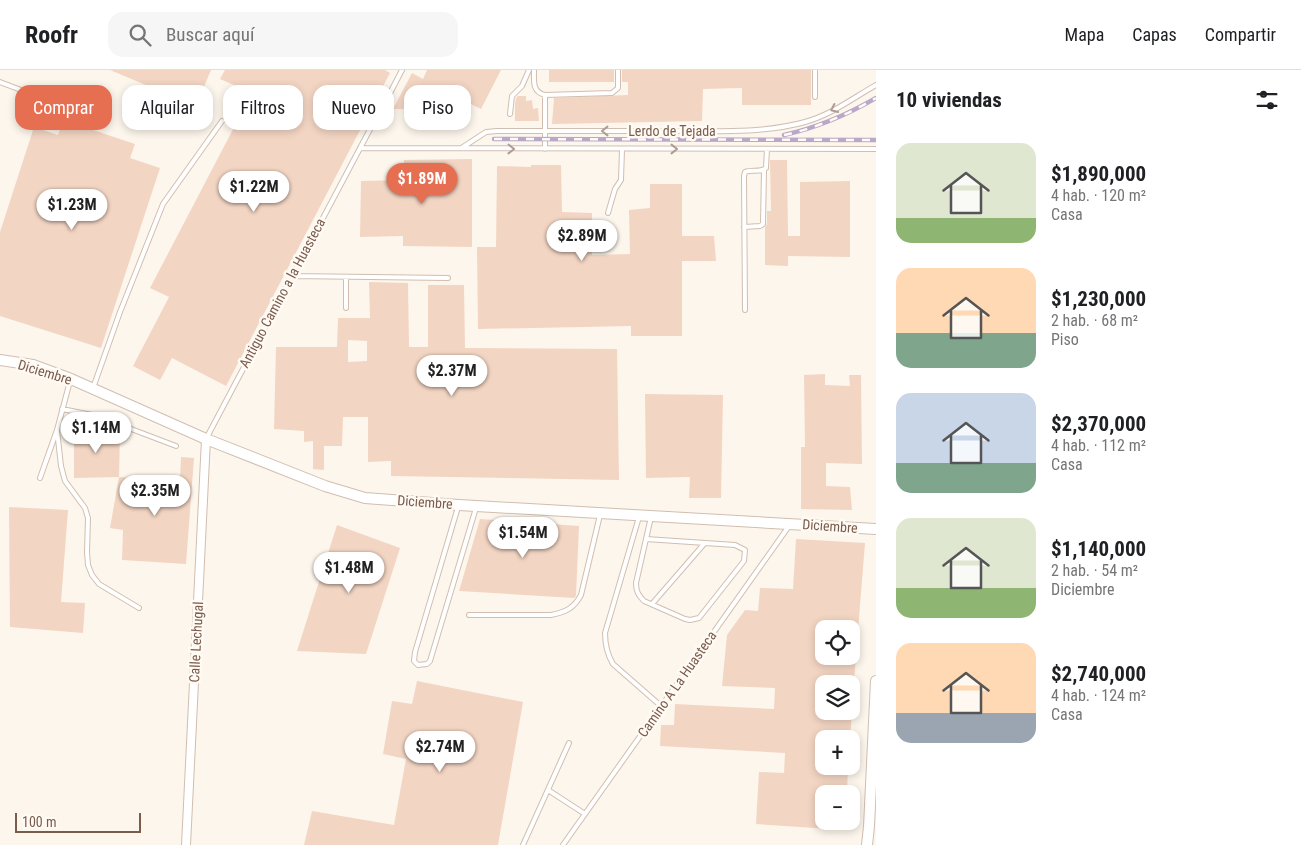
<!DOCTYPE html>
<html lang="es">
<meta charset="utf-8">
<style>
:root{--surface:#fff;--page:#f6f6f6;--text:#202124;--muted:#757577;--line:#e0e0e0;--accent:#e76f51}
body{margin:0;font-family:"Roboto Condensed",sans-serif;background:var(--page);color:var(--text);height:100vh;display:flex;flex-direction:column;font-size:19px;white-space:nowrap}
*{box-sizing:border-box;margin:0}
p{font-size:16px;color:var(--muted)}
.icon{flex:none;width:28px;height:28px;fill:none;stroke:currentColor;stroke-width:2;stroke-linecap:round;stroke-linejoin:round}
.map{position:relative;flex:1;overflow:hidden}
.side{display:flex;flex-direction:column;background:var(--surface);width:425px}
.side>*{flex:none}
.hud{position:absolute;left:15px;top:15px;width:475px;height:45px;display:flex;gap:10px}
.controls{position:absolute;left:815px;top:550px;display:grid;gap:10px}
.controls a{display:grid;place-items:center;width:45px;height:45px;border-radius:10px;background:var(--surface);box-shadow:0 2px 8px #0003;font-size:25px}
.scale{position:absolute;left:15px;bottom:12px;width:126px;box-sizing:border-box;padding-left:5px;border:2px solid #7a5c4d;border-top:0;font-size:14px;line-height:18px;white-space:nowrap;color:#7a5c4d;-webkit-text-stroke:4px #fffaf3;paint-order:stroke}
.price{position:absolute;translate:-50% -42px;padding:0 11px;border-radius:18px;background:#fff;color:#222;font-size:16px;line-height:32px;filter:drop-shadow(0 1px 2px #0008)}
.price::after{content:'';position:absolute;left:50%;top:30px;width:15px;height:11px;margin-left:-8px;background:inherit;clip-path:polygon(0 0,100% 0,50% 100%)}
.price.current{background:var(--accent);color:#fff}
ul{padding:0;list-style:none}
li{display:flex;align-items:center;gap:15px;height:125px;padding:0 20px}
li span{display:grid;place-items:center;flex:none;width:140px;height:100px;border-radius:15px;color:#555}
li>.icon{margin-inline-start:auto}
span .icon{width:60px;height:60px;fill:#fffc;stroke-width:1}
li b{font-size:21px}
h2{display:flex;justify-content:space-between;align-items:center;height:60px;padding:0 20px;font-size:21px}
.tag{padding:0 18px;border-radius:15px;background:var(--surface);box-shadow:0 2px 8px #0003;font-size:18px;line-height:45px}
.tag.current{background:var(--accent);color:#fff}
header{display:flex;align-items:center;gap:30px;box-sizing:border-box;height:70px;padding:0 25px;background:var(--surface);border-bottom:1px solid var(--line)}
header strong{font-size:24px}
nav{display:flex;gap:28px;margin-inline-start:auto;font-size:18px}
.search{width:350px;height:45px;background:var(--page);display:flex;align-items:center;gap:12px;box-sizing:border-box;padding:0 18px;border-radius:15px;color:var(--muted);font-size:19px}
main{display:flex;flex:1;min-height:0}
.map>svg:first-child{display:block}
.building{fill:#f3d5c3;fill-rule:evenodd}
.lines{fill:none;stroke-linecap:round;stroke-linejoin:round}
.service-casing{stroke:#d1beb0;stroke-width:6}
.minor-casing{stroke:#d1beb0;stroke-width:10}
.tertiary-casing{stroke:#d1beb0;stroke-width:12}
.service{stroke:#fff;stroke-width:4}
.minor{stroke:#fff;stroke-width:8}
.tertiary{stroke:#fff;stroke-width:10}
.rail-casing{stroke:#b9a8c9;stroke-width:4.5}
.rail{stroke:#fffaf3;stroke-width:2.5;stroke-dasharray:8;stroke-linecap:butt}
.oneway{stroke:#af9d94}
.labels{text-anchor:middle;dominant-baseline:central;stroke-width:5;stroke-linejoin:round;paint-order:stroke}
.street-label{font-size:14px;fill:#7a5c4d;stroke:#fffaf3}
</style>
<header>
<strong>Roofr</strong>
<div class="search"><svg class="icon" aria-label="search" viewBox="0 0 24 24"><circle cx="10" cy="10" r="6"/><path d="M15 15l6 6"/></svg>Buscar aquí</div>
<nav><a>Mapa</a><a>Capas</a><a>Compartir</a></nav>
</header>
<main>
<div class="map">
<svg width="876" height="775" viewBox="0 0 876 775">
<rect width="100%" height="100%" fill="#fdf6ec"/>
<!-- building -->
<path class="building" d="M110,0H211L196,36Z
M225,0H385L390,3L226,316L172,288L160,310L133,296L169,227L150,218L252,23L220,9Z
M427,0H501L481,39L463,30L457,40L393,39L412,3L423,9Z
M549,0H614V12H549Z
M622,0H811V35H742V18L703,19L702,51L552,54L554,28L628,25V12H622Z
M518,26H526V31L532,30L533,39L538,38L539,51H515V34L516,28Z
M63,50L135,74L130,88L160,98L101,278L0,246V162L34,57L58,65Z
M472,89V177L403,176V166L360,167L361,111L404,110V90Z
M770,90H787L788,166H800V112L850,111V187L788,186V196L765,195V157L767,154V141H771Z
M531,95H561L562,142L592,143V185L630,184L629,140L650,138V114H682V166H714L716,191H682V266H631V256L478,259L477,177H496L497,96L531,97Z
M369,212L408,213L409,277H428V215H464L465,278L617,279L619,410L391,406V391L368,392V347H343L342,376H324V400L313,399V371L304,372V361L274,359L276,277H337L338,248H370ZM348,270L367,271V291L348,292Z
M825,304V315L850,316L849,305H861L862,394L826,393V416L850,417L852,440L801,439V377H805L804,305Z
M645,324L723,325L721,428H689L690,407L646,408Z
M74,359L120,363L119,407L74,408Z
M181,387L194,388L186,494L122,490L123,460L110,458L119,407L180,411Z
M9,437L68,440L61,532L85,533L83,563L10,557Z
M480,449L579,456L576,526L574,528L459,521Z
M337,455L400,478L366,584L297,581Z
M796,469L865,473L856,585L851,584V559H824V586H856L854,614H824V641H852L850,669H824V696H848L847,724H824V751H846L845,760L756,754L759,702L784,703L785,683L660,676L661,655H674L675,634L774,639L775,618L722,616L727,565L745,540L758,541L760,518L793,519Z
M417,611L523,632L498,775H304L312,741L394,755L406,689L383,684L392,631L412,634Z"/>
<g class="lines">
<defs>
<path id="service" d="M534,0C534,11 532,22 545,25L612,23L618,18V0
M0,12L29,23L48,26L76,23
M545,25V79
M388,27L402,0
M815,27V0
M510,44L512,26L522,16L529,0
M463,77L486,62L497,61C554,61 611,61 669,61C713,61 762,64 805,52C831,45 853,28 876,15
M360,78L876,79
M608,143L615,119L621,110L622,79
M744,157L760,156L763,154L764,100
M292,206L448,208
M346,207V238
M745,240L744,106L745,102C752,99 760,103 766,98L767,79
M93,318L120,242L163,134L222,51
M62,339L97,346L176,376
M57,360L61,396L65,411L85,438L88,448L87,482L88,495L92,505L99,514L139,538
M207,367L376,48
M40,408L57,360L70,311
M458,437L415,582L414,591L418,595L427,594L430,591L476,438
M639,447L605,563C605,575 607,584 613,594L661,636
M646,469L735,475L745,480L744,491L699,548L690,550L685,549L644,531C638,525 636,521 636,513L651,447
M652,534L704,474
M469,545H551C566,542 574,538 581,525L600,445
M548,720L585,744
M523,775L569,673
M563,775L789,456"/>
<path id="minor" d="M186,775L206,369"/>
<path id="tertiary" d="M0,290L33,295L71,309L206,369L325,416L365,428L459,435L876,459
M867,775L869,756L876,611"/>
</defs>
<!-- service casing -->
<use href="#service" class="service-casing"/>
<!-- minor casing -->
<use href="#minor" class="minor-casing"/>
<!-- tertiary casing -->
<use href="#tertiary" class="tertiary-casing"/>
<!-- service -->
<use href="#service" class="service"/>
<!-- minor -->
<use href="#minor" class="minor"/>
<!-- tertiary -->
<use href="#tertiary" class="tertiary"/>
<defs>
<path id="rail" d="M784,65C816,58 847,45 876,28
M494,69L876,70"/>
</defs>
<!-- rail casing -->
<use href="#rail" class="rail-casing"/>
<!-- rail -->
<use href="#rail" class="rail"/>
</g>
<!-- one-way arrows -->
<defs><path id="oneway-chevron" d="M-2-3.5L2.5 0L-2 3.5" fill="none" stroke-width="1.6" stroke-linecap="round" stroke-linejoin="round" transform="scale(1.25)"/></defs>
<g class="oneway">
<use href="#oneway-chevron" transform="translate(834 39) rotate(155)"/>
<use href="#oneway-chevron" transform="translate(605 61) rotate(-180)"/>
<use href="#oneway-chevron" transform="translate(511 79) rotate(1)"/>
<use href="#oneway-chevron" transform="translate(674 79)"/>
</g>
<g class="labels">
<!-- street labels -->
<g class="street-label">
<text x="672" y="61">Lerdo de Tejada</text>
<text transform="translate(282 223) rotate(-62)">Antiguo Camino a la Huasteca</text>
<text transform="translate(45 302) rotate(17)">Diciembre</text>
<text transform="translate(425 432) rotate(4)">Diciembre</text>
<text transform="translate(830 456) rotate(4)">Diciembre</text>
<text transform="translate(196 572) rotate(-87)">Calle Lechugal</text>
<text transform="translate(677 614) rotate(-55)">Camino A La Huasteca</text>
</g>
</g>
</svg>
<div class="controls">
<a><svg class="icon" aria-label="locate" viewBox="0 0 24 24"><circle cx="12" cy="12" r="6"/><path d="M12 2v4M12 18v4M2 12h4M18 12h4"/></svg></a>
<a><svg class="icon" aria-label="layers" viewBox="0 0 24 24"><path d="M12 4l9 5-9 5-9-5zM3 14l9 5 9-5"/></svg></a>
<a>+</a>
<a>−</a>
</div>
<div class="scale">100 m</div>
<b class="price current" style="left:422px;top:135px">$1.89M</b>
<b class="price" style="left:254px;top:143px">$1.22M</b>
<b class="price" style="left:72px;top:161px">$1.23M</b>
<b class="price" style="left:582px;top:192px">$2.89M</b>
<b class="price" style="left:452px;top:327px">$2.37M</b>
<b class="price" style="left:96px;top:384px">$1.14M</b>
<b class="price" style="left:155px;top:447px">$2.35M</b>
<b class="price" style="left:523px;top:489px">$1.54M</b>
<b class="price" style="left:349px;top:524px">$1.48M</b>
<b class="price" style="left:440px;top:703px">$2.74M</b>
<div class="hud">
<a class="tag current">Comprar</a>
<a class="tag">Alquilar</a>
<a class="tag">Filtros</a>
<a class="tag">Nuevo</a>
<a class="tag">Piso</a>
</div>
</div>
<section class="side">
<h2>10 viviendas<svg class="icon" aria-label="filters" viewBox="0 0 24 24"><path d="M4 7h16M4 17h16"/><circle cx="9" cy="7" r="2"/><circle cx="15" cy="17" r="2"/></svg></h2>
<ul>
<li><span style="background:linear-gradient(#dfe7d0 75%,#8fb573 0)"><svg class="icon" aria-label="home" viewBox="0 0 24 24"><path d="M3 11l9-7 9 7M6 9v11h12V9"/></svg></span><div><b>$1,890,000</b><p>4 hab. · 120 m²</p><p>Casa</p></div></li>
<li><span style="background:linear-gradient(#ffd9b3 65%,#7fa58c 0)"><svg class="icon" aria-label="home" viewBox="0 0 24 24"><path d="M3 11l9-7 9 7M6 9v11h12V9"/></svg></span><div><b>$1,230,000</b><p>2 hab. · 68 m²</p><p>Piso</p></div></li>
<li><span style="background:linear-gradient(#c9d6e8 70%,#7fa58c 0)"><svg class="icon" aria-label="home" viewBox="0 0 24 24"><path d="M3 11l9-7 9 7M6 9v11h12V9"/></svg></span><div><b>$2,370,000</b><p>4 hab. · 112 m²</p><p>Casa</p></div></li>
<li><span style="background:linear-gradient(#dfe7d0 70%,#8fb573 0)"><svg class="icon" aria-label="home" viewBox="0 0 24 24"><path d="M3 11l9-7 9 7M6 9v11h12V9"/></svg></span><div><b>$1,140,000</b><p>2 hab. · 54 m²</p><p>Diciembre</p></div></li>
<li><span style="background:linear-gradient(#ffd9b3 70%,#9aa5b1 0)"><svg class="icon" aria-label="home" viewBox="0 0 24 24"><path d="M3 11l9-7 9 7M6 9v11h12V9"/></svg></span><div><b>$2,740,000</b><p>4 hab. · 124 m²</p><p>Casa</p></div></li>
</ul>
</section>
</main>
